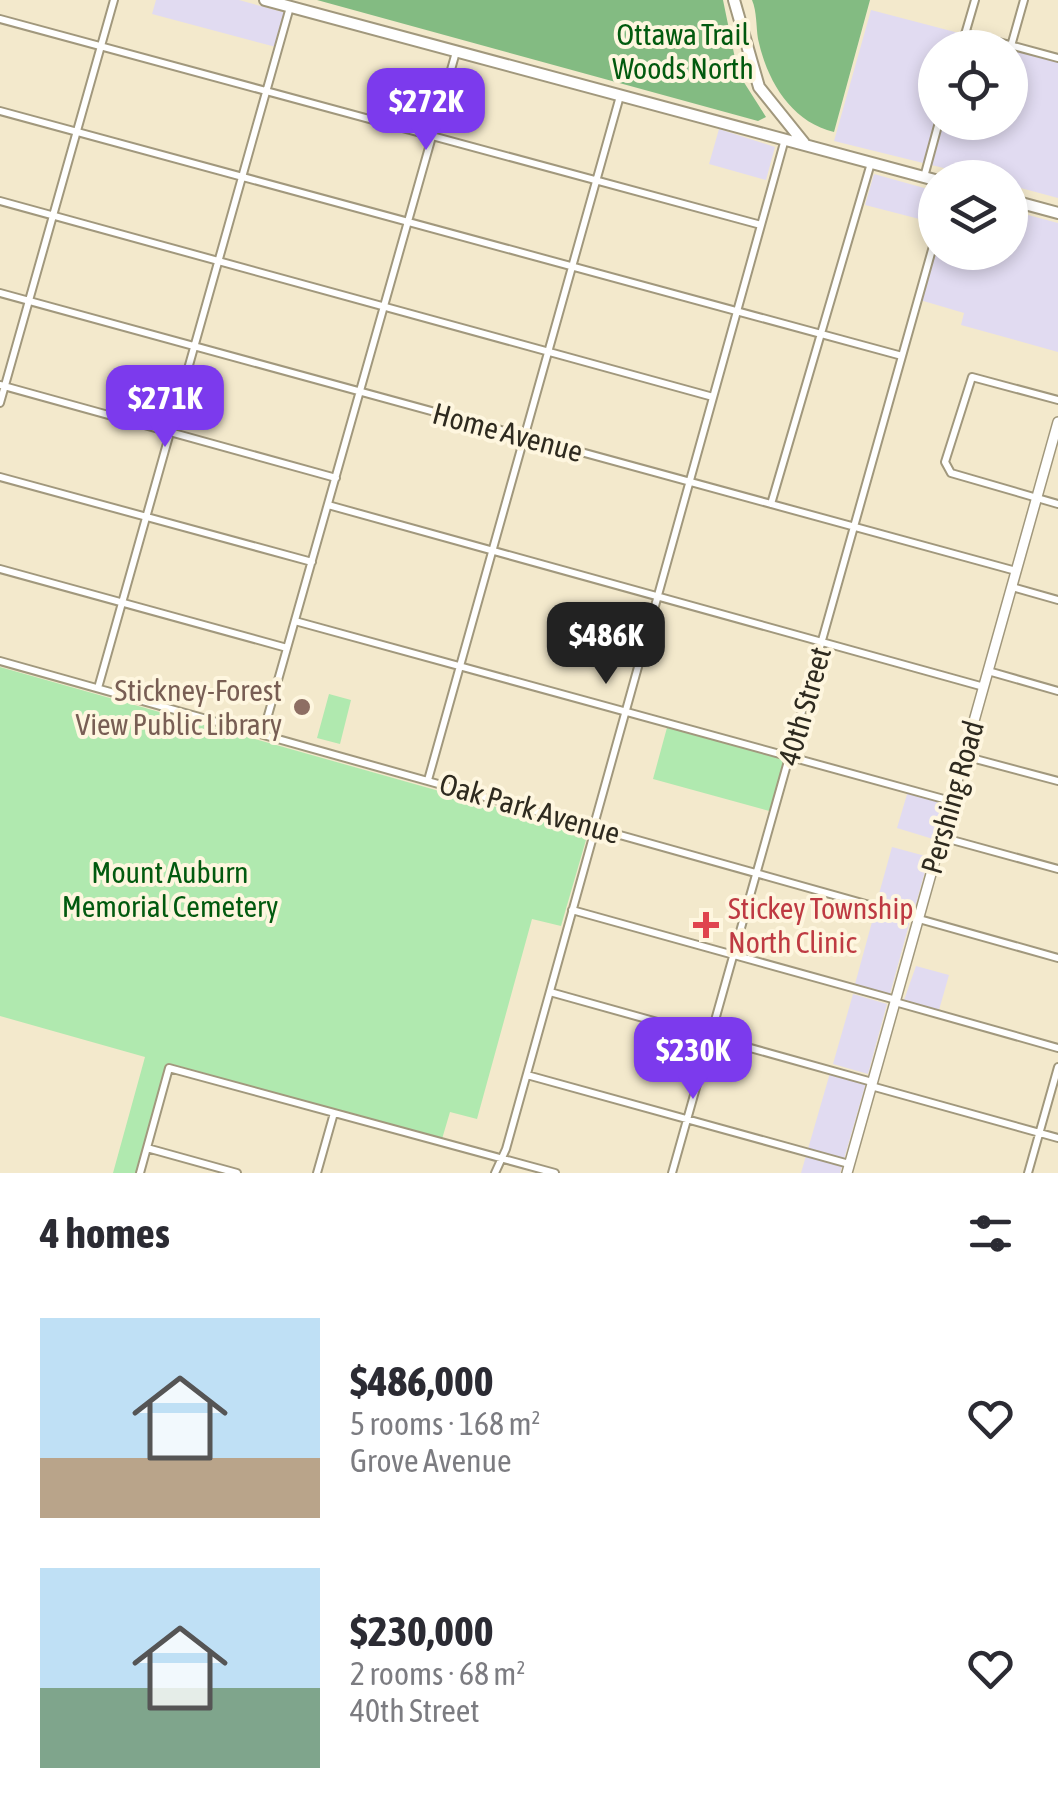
<!DOCTYPE html>
<meta charset="utf-8">
<style>
:root{--surface:#fff;--page:#f2f2f3;--text:#2b2b33;--muted:#7c7c81;--accent:#7c3aed}
body{margin:0;font-family:"Asap Condensed",sans-serif;background:var(--page);color:var(--text);height:100vh;display:flex;flex-direction:column;font-size:38px;white-space:nowrap}
*{box-sizing:border-box;margin:0}
p{font-size:32px;color:var(--muted)}
.icon{flex:none;width:55px;height:55px;fill:none;stroke:currentColor;stroke-width:2;stroke-linecap:round;stroke-linejoin:round}
.map{position:relative;height:1173px;overflow:hidden}
.sheet{display:flex;flex-direction:column;background:var(--surface);flex:1}
.sheet>*{flex:none}
.tools{position:absolute;left:918px;top:30px;display:grid;gap:20px}
.tools a{display:grid;place-items:center;width:110px;height:110px;border-radius:50%;background:var(--surface);box-shadow:0 5px 15px #0003;font-size:50px}
.price{position:absolute;translate:-50% -85px;padding:0 22px;border-radius:20px;background:var(--accent);color:#fff;font-size:32px;line-height:65px;filter:drop-shadow(0 2px 5px #0008)}
.price::after{content:'';position:absolute;left:50%;top:60px;width:30px;height:22px;margin-left:-15px;background:inherit;clip-path:polygon(0 0,100% 0,50% 100%)}
.price.selected{background:#222;color:#fff}
ul{padding:0;list-style:none}
li{display:flex;align-items:center;gap:30px;height:250px;padding:0 40px}
li span{display:grid;place-items:center;flex:none;width:280px;height:200px;border-radius:0px;color:#555}
li>.icon{margin-inline-start:auto}
span .icon{width:120px;height:120px;fill:#fffc;stroke-width:1}
li b{font-size:42px}
h2{display:flex;justify-content:space-between;align-items:center;height:120px;padding:0 40px;font-size:42px}
.map>svg:first-child{display:block}
.commercial{fill:#e1dbf1;fill-rule:evenodd}
.green{fill:#b0e9af}
.forest{fill:#83bb82}
.lines{fill:none;stroke-linecap:round;stroke-linejoin:round}
.street-casing{stroke:#a1987d;stroke-width:10}
.secondary-casing{stroke:#a1987d;stroke-width:12}
.primary-casing{stroke:#a1987d;stroke-width:14}
.street{stroke:#fff;stroke-width:6}
.secondary{stroke:#fff;stroke-width:9}
.primary{stroke:#fff;stroke-width:10}
.education-dot{fill:#8d6e63;stroke:#fef6df;stroke-width:4}
.health-dot{fill:#e0444e;stroke:#fef6df;stroke-width:4}
.labels{text-anchor:middle;dominant-baseline:central;stroke-width:8;stroke-linejoin:round;paint-order:stroke}
.park-label{font-size:30px;fill:#025a0f;stroke:#fef6df}
.street-label{font-size:30px;fill:#2e2a1f;stroke:#fef6df}
.education-label{font-size:30px;fill:#785e54;stroke:#fef6df;text-anchor:end}
.health-label{font-size:30px;fill:#be3a42;stroke:#fef6df;text-anchor:start}
</style>
<div class="map">
<svg width="1058" height="1173" viewBox="0 0 1058 1173">
<rect width="100%" height="100%" fill="#f3e9cc"/>
<!-- commercial -->
<path class="commercial" d="M156,0H239L286,13L276,47L152,14Z
M871,10L1058,59V198L1010,185V178L980,177L834,141ZM935,48H1010V122H935Z
M719,129L775,147L766,180L709,164Z
M874,174L935,191L931,222L865,205Z
M1010,210L1058,223V352L961,325L964,313L920,300L935,245V252H1010Z
M908,791L943,802L933,839L897,828Z
M892,847L929,857L914,911L877,901Z
M875,911L910,921L890,994L855,984Z
M916,966L949,975L939,1010L904,1000Z
M853,994L887,1004L868,1074L833,1064Z
M830,1073L866,1083L840,1173H801Z"/>
<!-- green -->
<path class="green" d="M0,667L588,833L561,926L532,919L477,1119L450,1112L442,1139L168,1063L137,1173H113L145,1057L0,1016Z
M329,694L351,700L340,744L317,738Z
M668,724L787,758L773,812L653,779Z"/>
<!-- forest -->
<path class="forest" d="M317,0H723L738,73L766,117L758,121Z
M752,0H870L834,132C791,122 767,81 758,39C756,26 757,12 752,0Z"/>
<g class="lines">
<defs>
<path id="street" d="M0,19L761,225
M965,33L1058,58
M1011,46L1024,0
M961,48L975,0
M0,111L902,356
M924,177L939,122
M0,201L713,397
M0,293L1016,571
M0,385L336,478
M1058,400L972,377L945,462L951,473L1058,504
M0,403L114,0
M0,477L312,562
M771,504L871,163
M328,505L984,687
M0,569L287,648
M1012,587L1058,600
M295,621L951,801
M0,661L1058,958
M988,671L1058,691
M98,688L290,7
M263,733L456,52
M964,756L1058,781
M428,780L620,96
M594,825L785,139
M941,837L1058,869
M572,910L896,1000
M550,992L872,1082
M895,1002L1058,1048
M527,1075L849,1164
M871,1086L1058,1138
M147,1148L237,1173
M140,1173L169,1068L555,1173
M317,1173L334,1113
M495,1173L506,1149L596,826
M672,1173L935,239
M1028,1173L1058,1067"/>
<path id="secondary" d="M847,1173L1058,422"/>
<path id="primary" d="M265,0L935,180
M734,0L759,87L804,143
M1010,200L1058,213"/>
</defs>
<!-- street casing -->
<use href="#street" class="street-casing"/>
<!-- secondary casing -->
<use href="#secondary" class="secondary-casing"/>
<!-- primary casing -->
<use href="#primary" class="primary-casing"/>
<!-- street -->
<use href="#street" class="street"/>
<!-- secondary -->
<use href="#secondary" class="secondary"/>
<!-- primary -->
<use href="#primary" class="primary"/>
</g>
<!-- markers -->
<circle class="education-dot" cx="302" cy="707" r="10"/>
<path class="health-dot" d="M701 910h10v10h10v10h-10v10h-10v-10h-10v-10h10z"/>
<g class="labels">
<!-- park labels -->
<g class="park-label">
<text x="683" y="34">Ottawa Trail<tspan x="683" dy="34">Woods North</tspan></text>
<text x="170" y="872">Mount Auburn<tspan x="170" dy="34">Memorial Cemetery</tspan></text>
</g>
<!-- street labels -->
<g class="street-label">
<text transform="translate(508 432) rotate(15)">Home Avenue</text>
<text transform="translate(804 706) rotate(-74)">40th Street</text>
<text transform="translate(952 797) rotate(-74)">Pershing Road</text>
<text transform="translate(530 808) rotate(16)">Oak Park Avenue</text>
</g>
<!-- education labels -->
<g class="education-label">
<text x="282" y="690">Stickney-Forest<tspan x="282" dy="34">View Public Library</tspan></text>
</g>
<!-- health labels -->
<g class="health-label">
<text x="728" y="908">Stickey Township<tspan x="728" dy="34">North Clinic</tspan></text>
</g>
</g>
</svg>
<div class="tools">
<a><svg class="icon" aria-label="locate" viewBox="0 0 24 24"><circle cx="12" cy="12" r="6"/><path d="M12 2v4M12 18v4M2 12h4M18 12h4"/></svg></a>
<a><svg class="icon" aria-label="layers" viewBox="0 0 24 24"><path d="M12 4l9 5-9 5-9-5zM3 14l9 5 9-5"/></svg></a>
</div>
<b class="price" style="left:426px;top:153px">$272K</b>
<b class="price" style="left:165px;top:450px">$271K</b>
<b class="price selected" style="left:606px;top:687px">$486K</b>
<b class="price" style="left:693px;top:1102px">$230K</b>
</div>
<section class="sheet">
<h2>4 homes<svg class="icon" aria-label="filters" viewBox="0 0 24 24"><path d="M4 7h16M4 17h16"/><circle cx="9" cy="7" r="2"/><circle cx="15" cy="17" r="2"/></svg></h2>
<ul>
<li><span style="background:linear-gradient(#bfe0f5 70%,#b9a48a 0)"><svg class="icon" aria-label="home" viewBox="0 0 24 24"><path d="M3 11l9-7 9 7M6 9v11h12V9"/></svg></span><div><b>$486,000</b><p>5 rooms · 168 m²</p><p>Grove Avenue</p></div><svg class="icon" aria-label="heart" viewBox="0 0 24 24"><path d="M12 20l-8-8c-3-5 5-10 8-4 3-6 11-1 8 4z"/></svg></li>
<li><span style="background:linear-gradient(#bfe0f5 60%,#7fa58c 0)"><svg class="icon" aria-label="home" viewBox="0 0 24 24"><path d="M3 11l9-7 9 7M6 9v11h12V9"/></svg></span><div><b>$230,000</b><p>2 rooms · 68 m²</p><p>40th Street</p></div><svg class="icon" aria-label="heart" viewBox="0 0 24 24"><path d="M12 20l-8-8c-3-5 5-10 8-4 3-6 11-1 8 4z"/></svg></li>
</ul>
</section>
